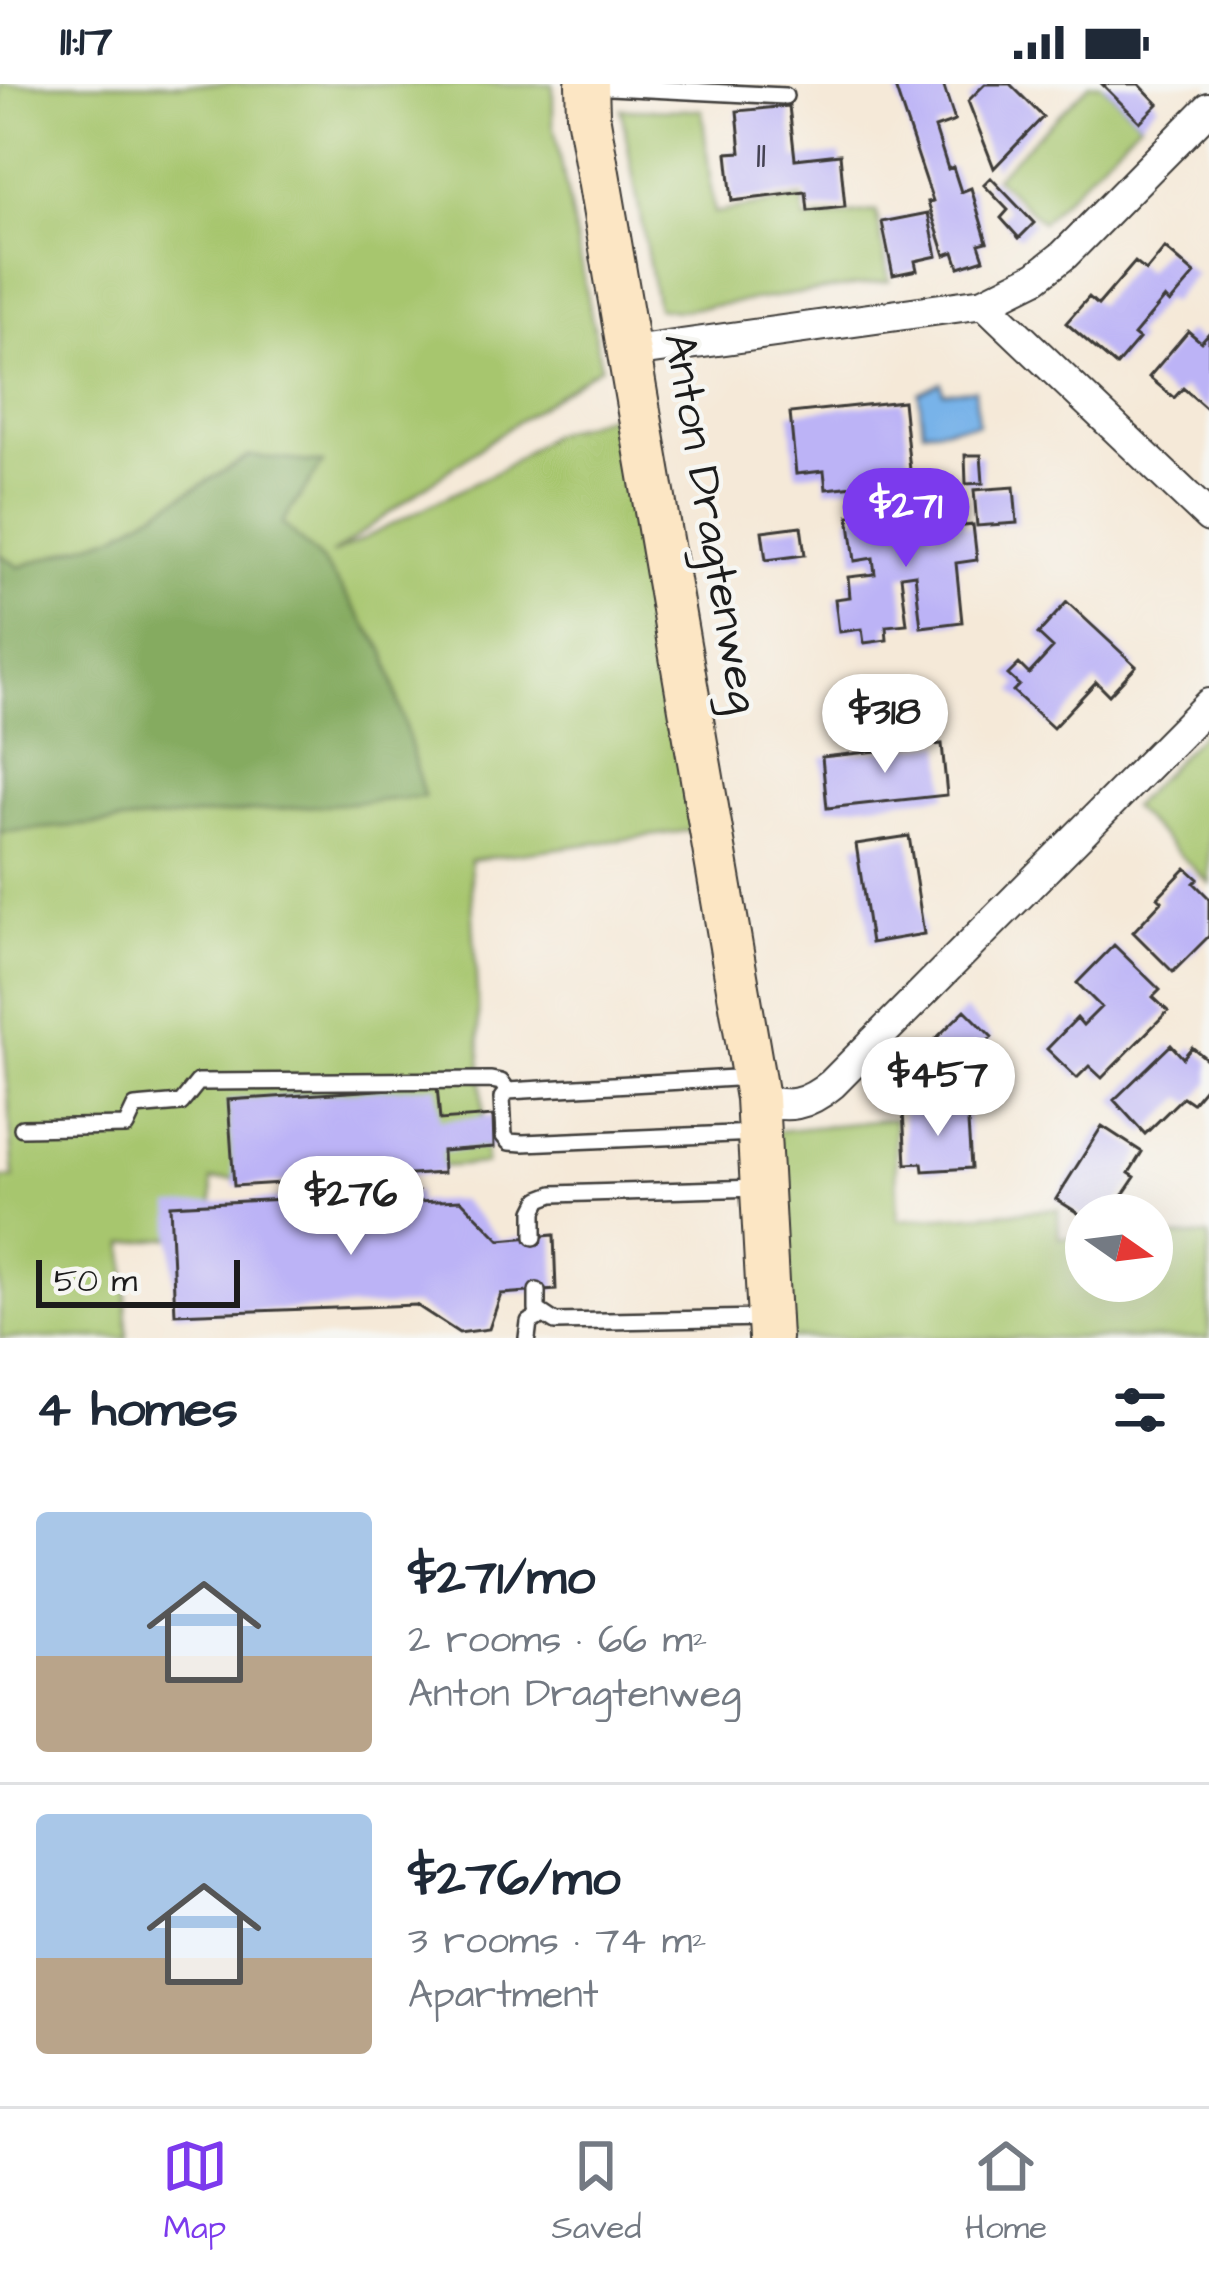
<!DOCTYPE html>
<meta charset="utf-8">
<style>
:root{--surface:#fff;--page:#f6f6f7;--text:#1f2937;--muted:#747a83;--line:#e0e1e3;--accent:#7c3aed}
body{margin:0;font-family:"Architects Daughter",sans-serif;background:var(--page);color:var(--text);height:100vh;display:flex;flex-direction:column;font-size:45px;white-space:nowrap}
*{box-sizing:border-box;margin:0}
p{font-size:39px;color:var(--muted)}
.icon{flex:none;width:66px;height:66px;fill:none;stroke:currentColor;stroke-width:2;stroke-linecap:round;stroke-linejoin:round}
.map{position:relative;height:1254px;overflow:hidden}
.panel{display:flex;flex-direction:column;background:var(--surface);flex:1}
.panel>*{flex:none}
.needle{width:78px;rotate:104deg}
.controls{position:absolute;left:1065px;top:1110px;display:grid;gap:24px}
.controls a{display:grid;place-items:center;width:108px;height:108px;border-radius:50%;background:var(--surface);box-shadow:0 12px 48px #0002;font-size:60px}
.scale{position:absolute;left:36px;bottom:30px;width:204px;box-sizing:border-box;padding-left:12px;border:6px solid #1c1c1c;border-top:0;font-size:33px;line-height:42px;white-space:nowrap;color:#1c1c1c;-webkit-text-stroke:9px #f6f6f2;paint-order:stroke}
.price{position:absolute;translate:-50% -102px;padding:0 27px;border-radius:42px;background:#fff;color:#222;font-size:39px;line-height:78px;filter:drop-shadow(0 3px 6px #0008)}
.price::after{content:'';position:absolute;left:50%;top:72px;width:36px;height:27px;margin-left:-18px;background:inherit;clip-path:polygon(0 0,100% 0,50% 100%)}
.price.current{background:var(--accent);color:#fff}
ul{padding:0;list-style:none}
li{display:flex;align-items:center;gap:36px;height:300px;padding:0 36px}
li+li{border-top:3px solid var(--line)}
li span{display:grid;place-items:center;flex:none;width:336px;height:240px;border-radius:12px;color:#555}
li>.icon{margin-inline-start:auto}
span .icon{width:144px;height:144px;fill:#fffc;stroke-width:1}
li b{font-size:51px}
h2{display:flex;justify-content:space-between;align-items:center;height:144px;padding:0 36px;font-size:51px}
.status{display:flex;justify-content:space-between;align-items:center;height:84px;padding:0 60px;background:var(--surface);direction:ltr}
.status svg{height:33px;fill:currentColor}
.tab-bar{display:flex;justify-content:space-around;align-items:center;height:168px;border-top:3px solid var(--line);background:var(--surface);font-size:33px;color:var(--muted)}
.tab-bar a{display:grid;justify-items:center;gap:6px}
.tab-bar .current{color:var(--accent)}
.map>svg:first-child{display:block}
.green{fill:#a7c66e;stroke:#627145;stroke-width:3}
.forest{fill:#85ab61;stroke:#50643e;stroke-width:3}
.water{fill:#78b3e9;stroke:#4a6882;stroke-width:3}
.building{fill:#bcb3f6}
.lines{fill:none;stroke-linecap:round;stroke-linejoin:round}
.service-casing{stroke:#3d3b38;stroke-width:20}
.minor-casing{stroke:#3d3b38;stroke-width:34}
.secondary-casing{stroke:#3d3b38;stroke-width:46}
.service{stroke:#fff;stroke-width:15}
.minor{stroke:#fff;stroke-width:30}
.secondary{stroke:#fce6c4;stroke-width:42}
.labels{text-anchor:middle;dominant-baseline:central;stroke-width:9;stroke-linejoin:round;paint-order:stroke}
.number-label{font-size:39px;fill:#444252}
.street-label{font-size:45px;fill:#1c1c1c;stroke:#f6f6f2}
</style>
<div class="status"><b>11:17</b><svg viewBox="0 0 49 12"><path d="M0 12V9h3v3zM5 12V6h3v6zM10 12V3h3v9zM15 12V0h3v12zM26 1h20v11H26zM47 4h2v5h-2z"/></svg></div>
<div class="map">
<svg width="1209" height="1254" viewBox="0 0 1209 1254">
<rect width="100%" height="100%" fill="#f6f6f2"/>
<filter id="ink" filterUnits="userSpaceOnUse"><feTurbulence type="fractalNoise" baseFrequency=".00833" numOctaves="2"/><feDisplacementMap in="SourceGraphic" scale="24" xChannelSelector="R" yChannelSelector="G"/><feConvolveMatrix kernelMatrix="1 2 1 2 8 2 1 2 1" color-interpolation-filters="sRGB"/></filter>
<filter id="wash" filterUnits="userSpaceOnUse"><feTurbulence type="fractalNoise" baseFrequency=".004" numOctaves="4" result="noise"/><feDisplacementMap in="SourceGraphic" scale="48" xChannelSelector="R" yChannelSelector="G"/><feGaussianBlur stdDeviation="2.7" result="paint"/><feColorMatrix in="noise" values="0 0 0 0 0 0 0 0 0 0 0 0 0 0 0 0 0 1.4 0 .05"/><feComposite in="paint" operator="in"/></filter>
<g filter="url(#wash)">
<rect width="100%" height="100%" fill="#f5e9d8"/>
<!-- green -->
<path class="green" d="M0,0H553V38L601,282L496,352L331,471L502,385L552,350L617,329L694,746L470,776L486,1080L211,1096L215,1149L125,1159L127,1254H0V1094H14L0,893V748L424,712L322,477L282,439L322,380L249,372L116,451L19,483L0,470Z
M1090,0H1102L1140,38L1042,138L995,93Z
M621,25L702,26L714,129L802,114L805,136L876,127L889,197L676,227L657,224Z
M1209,642V799L1131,723Z
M894,1035L898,1136L1058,1125L1059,1154L1086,1153V1197H1152V1153L1209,1152V1254H782L766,1048Z"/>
<!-- forest -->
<path class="forest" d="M250,372L323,379L282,439L322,477L385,568L424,713L0,748V470L19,483L116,451Z"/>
<!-- water -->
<path class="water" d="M941,298L943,308L975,305L978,340L923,346L919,309Z"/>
<g id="blocks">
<!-- building -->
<path class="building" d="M894,0H943L955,37L935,44L948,85L953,83L961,108L971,104L987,158L979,160L984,175L959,183L954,168L945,171L928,118L933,117Z
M985,0H1010L1043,33L994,84L968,17Z
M1102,0H1139L1158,20L1140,38Z
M789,22L795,75L840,70L845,123L808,127L806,108L732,117L727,69L741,68L737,27Z
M991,94L1034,139L1019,154L1001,134L1008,126L984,101Z
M928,129L937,172L915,177L917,186L893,191L882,138Z
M1165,164L1195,190L1170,219L1165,214L1134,251L1139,255L1116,282L1066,239L1089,213L1098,221L1135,178L1146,187Z
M1188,247L1201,258L1209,249V327L1183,304L1174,314L1149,293Z
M903,317L911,396L826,405L824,387L796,390L790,329Z
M965,371H981L983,399L966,400Z
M1014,403L1017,439L977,442L974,406Z
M962,422L964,442L973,441L977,476L956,479L962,538L921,543L915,490L901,492L907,540L886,542L887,556L864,559L862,545L839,548L835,515L850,513L848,493L875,490L873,474L855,477L849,432L880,428L881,434L889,433V428L928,424L931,448L940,447L938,425Z
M801,442L805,471L766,476L762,447Z
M1067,518L1136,582L1109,611L1096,598L1053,644L1013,607L1019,601L1008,591L1019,580L1029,590L1053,564L1038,550Z
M942,660L947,711L827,724L822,673Z
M909,752L924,850L871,859L856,760Z
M1186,784L1198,795L1194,799L1209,814V852L1173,888L1133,848L1162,817L1158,813Z
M1114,861L1160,906L1153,913L1168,927L1102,994L1089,982L1077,994L1047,965L1077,934L1083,941L1101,923L1077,899Z
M965,926L992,953L947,998L919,971Z
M1171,961L1183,974L1192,963L1209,977V999L1192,1019L1183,1013L1145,1050L1114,1016Z
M437,1002L440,1036L493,1032L494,1063L442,1067L443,1089L234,1102L228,1016Z
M967,1024L971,1084L923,1087L922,1079L906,1080L903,1027Z
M1102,1042L1142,1068L1129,1089L1135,1093L1114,1124L1108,1120L1101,1131H1086V1134L1056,1115Z
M418,1108L417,1118L461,1116L500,1156L554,1151L556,1206L501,1210L489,1245L459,1249L416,1221L175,1230L170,1121Z"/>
</g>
</g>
<g filter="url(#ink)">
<use href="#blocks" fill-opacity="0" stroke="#3d3b38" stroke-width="3"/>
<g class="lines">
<defs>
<path id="service" d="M590,2L785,12
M752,993L508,1007L502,1014L504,1052L509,1058L523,1059L756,1049
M22,1044L126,1042L135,1023L181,1019L198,998L491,996L501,998L508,1007
M534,1153V1127L540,1115L553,1110L759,1104
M537,1207V1226L555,1238L766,1234
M527,1254L529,1238L544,1231"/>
<path id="minor" d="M984,219L1209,433
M631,268L984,219L1036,193L1064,171L1209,24
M757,1014C787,1026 807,1021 832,1000L1209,620"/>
<path id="secondary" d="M587,0L588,31L757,1014L770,1254"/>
</defs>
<!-- service casing -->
<use href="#service" class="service-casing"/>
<!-- minor casing -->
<use href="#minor" class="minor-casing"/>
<!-- secondary casing -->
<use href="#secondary" class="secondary-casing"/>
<!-- service -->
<use href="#service" class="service"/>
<!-- minor -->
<use href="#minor" class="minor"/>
<!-- secondary -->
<use href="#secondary" class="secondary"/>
</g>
</g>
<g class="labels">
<!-- number labels -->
<g class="number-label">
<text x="761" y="72">11</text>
</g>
<!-- street labels -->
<g class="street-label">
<text transform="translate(711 439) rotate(80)">Anton Dragtenweg</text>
</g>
</g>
</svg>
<div class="controls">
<a><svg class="needle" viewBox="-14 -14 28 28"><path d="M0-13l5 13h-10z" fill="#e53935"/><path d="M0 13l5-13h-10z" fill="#747a83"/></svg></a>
</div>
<div class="scale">50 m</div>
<b class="price current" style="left:906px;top:486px">$271</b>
<b class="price" style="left:885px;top:692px">$318</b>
<b class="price" style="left:938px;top:1055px">$457</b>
<b class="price" style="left:351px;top:1174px">$276</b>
</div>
<section class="panel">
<h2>4 homes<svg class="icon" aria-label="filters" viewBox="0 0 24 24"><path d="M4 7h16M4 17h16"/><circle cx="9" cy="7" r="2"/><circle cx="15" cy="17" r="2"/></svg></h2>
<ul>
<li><span style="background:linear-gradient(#a9c7e8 60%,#b9a48a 0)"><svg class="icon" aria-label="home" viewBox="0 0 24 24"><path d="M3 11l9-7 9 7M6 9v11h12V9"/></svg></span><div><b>$271/mo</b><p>2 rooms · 66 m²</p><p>Anton Dragtenweg</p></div></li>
<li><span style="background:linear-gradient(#a9c7e8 60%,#b9a48a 0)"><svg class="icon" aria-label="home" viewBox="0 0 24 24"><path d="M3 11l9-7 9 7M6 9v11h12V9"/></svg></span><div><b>$276/mo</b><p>3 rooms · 74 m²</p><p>Apartment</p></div></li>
</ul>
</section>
<nav class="tab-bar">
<a class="current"><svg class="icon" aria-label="map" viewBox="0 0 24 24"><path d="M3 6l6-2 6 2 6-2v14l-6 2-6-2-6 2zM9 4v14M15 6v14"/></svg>Map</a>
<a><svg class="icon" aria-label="saved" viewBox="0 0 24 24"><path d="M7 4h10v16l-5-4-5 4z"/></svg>Saved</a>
<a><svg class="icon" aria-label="home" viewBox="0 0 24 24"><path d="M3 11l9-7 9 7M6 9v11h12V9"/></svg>Home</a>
</nav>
